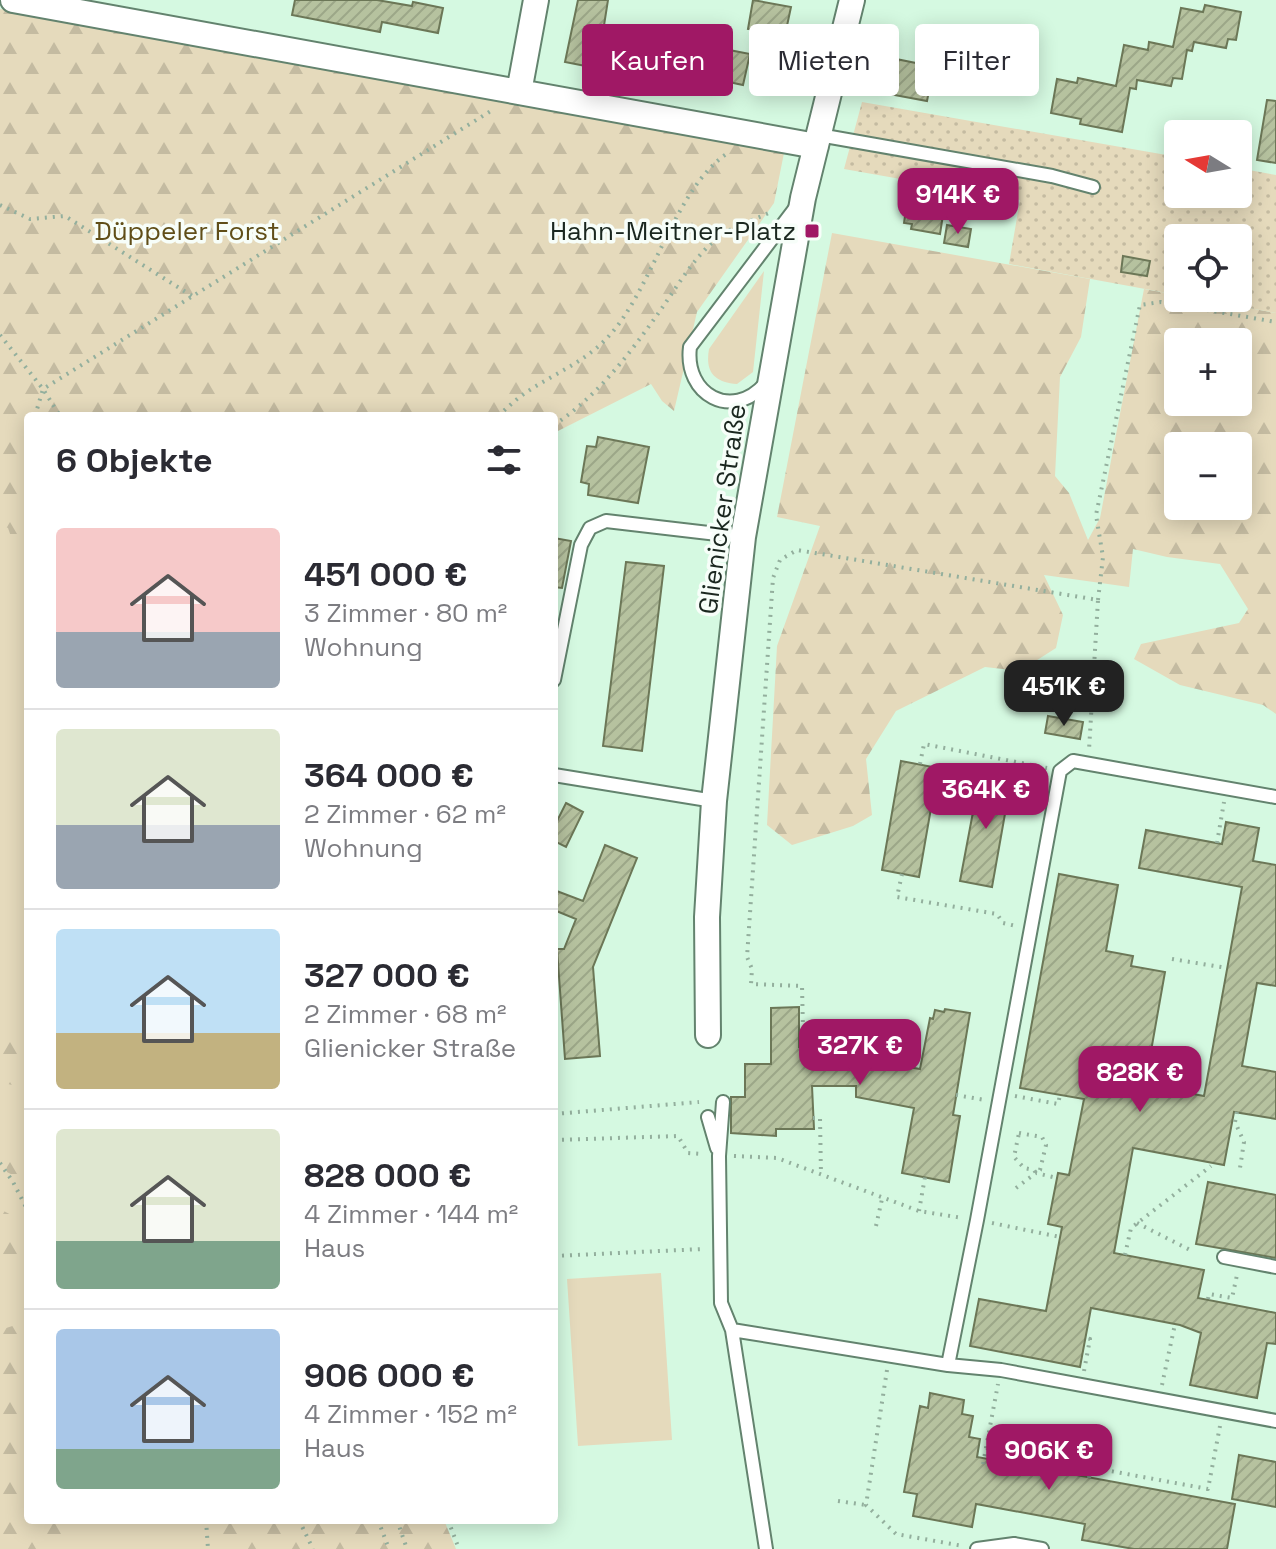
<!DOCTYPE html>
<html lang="de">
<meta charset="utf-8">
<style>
:root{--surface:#fff;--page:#f2f2f3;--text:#2b2b33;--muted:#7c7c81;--line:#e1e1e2;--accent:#a01865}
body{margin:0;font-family:"Space Grotesk",sans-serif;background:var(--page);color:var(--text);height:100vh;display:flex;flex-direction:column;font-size:30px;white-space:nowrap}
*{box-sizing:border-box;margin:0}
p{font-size:26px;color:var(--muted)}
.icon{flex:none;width:44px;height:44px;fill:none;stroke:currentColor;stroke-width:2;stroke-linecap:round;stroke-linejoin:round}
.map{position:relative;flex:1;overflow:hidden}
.panel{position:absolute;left:24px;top:412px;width:534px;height:1112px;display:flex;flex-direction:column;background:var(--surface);border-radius:8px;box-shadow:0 4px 20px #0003}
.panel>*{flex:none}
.top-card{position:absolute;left:582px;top:24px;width:574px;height:72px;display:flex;gap:16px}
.needle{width:52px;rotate:281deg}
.fabs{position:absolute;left:1164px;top:120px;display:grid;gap:16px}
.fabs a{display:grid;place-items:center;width:88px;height:88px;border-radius:8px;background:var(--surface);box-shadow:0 4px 20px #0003;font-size:40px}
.price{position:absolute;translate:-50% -68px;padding:0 18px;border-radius:16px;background:var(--accent);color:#fff;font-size:26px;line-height:52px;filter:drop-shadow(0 2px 4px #0008)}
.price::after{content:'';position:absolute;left:50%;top:48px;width:24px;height:18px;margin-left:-12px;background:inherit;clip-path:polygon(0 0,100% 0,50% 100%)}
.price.current{background:#222;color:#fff}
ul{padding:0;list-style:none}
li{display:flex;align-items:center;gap:24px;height:200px;padding:0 32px}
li+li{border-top:2px solid var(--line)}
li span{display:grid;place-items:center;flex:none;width:224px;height:160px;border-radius:8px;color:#555}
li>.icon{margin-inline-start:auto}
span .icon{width:96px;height:96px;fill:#fffc;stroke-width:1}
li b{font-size:34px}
h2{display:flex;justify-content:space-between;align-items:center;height:96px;padding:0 32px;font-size:34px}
.pill{padding:0 28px;border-radius:8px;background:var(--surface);box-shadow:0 4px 20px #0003;font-size:28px;line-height:72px}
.pill.current{background:var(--accent);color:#fff}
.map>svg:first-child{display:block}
.grass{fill:#e5dabc}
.forest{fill:url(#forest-firs);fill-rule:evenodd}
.park{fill:url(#park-dots)}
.building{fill:url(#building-hatch);stroke:#6c7757;stroke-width:2}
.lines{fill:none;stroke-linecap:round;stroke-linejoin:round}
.lane-casing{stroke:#63836e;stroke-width:16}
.street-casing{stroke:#63836e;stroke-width:28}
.path{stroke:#93af9d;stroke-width:4;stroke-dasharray:2 6;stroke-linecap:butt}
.lane{stroke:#fff;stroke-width:12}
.street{stroke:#fff;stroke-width:24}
.poi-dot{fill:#a01865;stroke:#f7fef9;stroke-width:3}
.labels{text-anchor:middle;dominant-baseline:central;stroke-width:7;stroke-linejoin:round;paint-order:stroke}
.park-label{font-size:26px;fill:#604e18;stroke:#f7fef9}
.poi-label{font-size:26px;fill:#1a271f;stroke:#f7fef9;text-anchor:end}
.street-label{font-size:26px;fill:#1a271f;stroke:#f7fef9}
</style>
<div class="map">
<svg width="1276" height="1549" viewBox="0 0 1276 1549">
<defs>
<pattern id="forest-firs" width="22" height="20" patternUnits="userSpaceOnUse" patternTransform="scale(2)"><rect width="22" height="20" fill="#e5dabc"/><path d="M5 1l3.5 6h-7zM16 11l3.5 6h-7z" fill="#c4bba1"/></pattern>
<pattern id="park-dots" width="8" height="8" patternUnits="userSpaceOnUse" patternTransform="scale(2)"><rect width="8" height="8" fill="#e5dabc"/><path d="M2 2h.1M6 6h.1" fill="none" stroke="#c4bba1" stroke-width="1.8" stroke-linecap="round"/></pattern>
<pattern id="building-hatch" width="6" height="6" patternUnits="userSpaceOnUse" patternTransform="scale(2)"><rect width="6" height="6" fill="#b6c29f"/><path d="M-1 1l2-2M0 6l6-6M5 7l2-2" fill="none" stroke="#9ca788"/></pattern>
</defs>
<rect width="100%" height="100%" fill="#d5f9e1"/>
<!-- grass -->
<path class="grass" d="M764,271L753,372L737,384C714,382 705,372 709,349Z
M0,391L28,508V1520H244L245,1549H0Z
M661,1273L672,1440L578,1446L567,1279Z"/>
<!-- forest -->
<path class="forest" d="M0,9L784,153L774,203L697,312L674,411L662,401L651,384L554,433V416H28V641L24,615V574L8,528L0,524Z
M832,233L1090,279L1081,337L1060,377L1055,476L1069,493L1088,540L1100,518L1144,289L1178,295V298H1194L1276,313V714L1263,705L1180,685L1134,659L1141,644L1239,623L1248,609L1220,564L1167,557L1133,549L1129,587L1044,575L1063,615L1056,648L1020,671L985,667L896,711L866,759L872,815L853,826L792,845L767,825L777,646L820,526L777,517ZM1178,342H1238V402H1178ZM1178,446H1238V506H1178Z
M0,1020C27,1033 28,1047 28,1075L12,1085L0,1082Z
M28,1135V1182H26L7,1172L3,1146Z
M0,1209L28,1224V1281L0,1282Z
M28,1321V1520H71L72,1549H0V1330Z
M220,1520H444L456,1549H222Z"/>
<!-- park -->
<path class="park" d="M862,102L1178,157V194H1238V168L1276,175V313L1194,298H1238V238H1178V295L1009,264L1020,200L844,169Z"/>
<!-- building -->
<path class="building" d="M295,0H377L412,6L413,2L443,8L438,33L382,22L380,32L292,15Z
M578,0H608L602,38L611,40L606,70L565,62Z
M753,0L791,7L785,35L748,29Z
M1205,5L1241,12L1236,40L1228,39L1226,48L1194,42L1192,51L1187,50L1182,79L1173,78L1171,86L1137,80L1136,89L1130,88L1122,132L1080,124L1081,119L1051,113L1057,79L1077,83L1078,78L1116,86L1124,45L1148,50L1149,42L1173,47L1181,8L1203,12Z
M921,35L1001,49L996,79L933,70L927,101L889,94L896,59L916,63Z
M692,48L728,55L729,50L750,54L743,85L724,81L722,89L686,81Z
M1267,100L1276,101V163L1257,160Z
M908,196L945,202L940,234L911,229L912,224L904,223Z
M947,225L971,229L968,247L944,243Z
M1123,256L1150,261L1147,276L1121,272Z
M598,437L649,447L638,503L588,495L589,484L581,482L587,446L596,447Z
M554,538L571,541L562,588L554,587Z
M626,562L664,566L642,751L603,746Z
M1048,716L1083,722L1080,739L1045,733Z
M901,761L938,768L919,877L882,870Z
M980,775L1011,780L992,887L960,881Z
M566,803L583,812L566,847L554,841V827Z
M1226,822L1259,828L1253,861L1276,865V986L1257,983L1242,1066L1276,1072V1119L1234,1112L1224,1165L1133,1148L1114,1253L1204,1270L1198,1298L1276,1313V1344L1267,1343L1257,1398L1190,1385L1201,1333L1180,1325L1091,1308L1080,1367L970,1346L979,1299L1046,1311L1062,1227L1048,1224L1058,1173L1069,1175L1084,1099L1020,1088L1059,874L1118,885L1106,951L1133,956L1131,966L1165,972L1145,1085L1204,1096L1242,887L1139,868L1146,830L1222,844Z
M605,845L637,858L593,967L600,1056L565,1059L557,949H564L576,919L554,910V890L583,901Z
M799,1007V1047L870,1046V1060L920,1069L930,1018L933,1019L935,1010L944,1012L945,1009L970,1013L953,1115L960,1116L949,1182L902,1173L914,1108L856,1097V1086H812L814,1129H776V1136L731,1133V1097H745V1064H771V1008Z
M1208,1182L1276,1195V1258L1196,1244Z
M930,1393L964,1400L962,1414L973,1416L969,1437L980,1439L977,1457L1235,1504L1227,1549H1134L1082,1540L1085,1524L976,1504L972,1527L913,1516L917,1494L904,1492L920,1406L928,1408Z
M1239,1455L1276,1462V1507L1232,1499Z"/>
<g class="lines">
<defs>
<path id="lane" d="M819,135L1052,176L1093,187
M765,384C732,421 684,395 690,347L796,207
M554,680L581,545L590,528L606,521L743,537
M554,775L714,801
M723,1102L719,1156L721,1303L732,1330L766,1549
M708,1117L717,1148
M1224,1257L1276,1267
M732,1330L948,1365L1001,1370L1276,1421
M948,1365L977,1220L1060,771L1073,761L1276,797
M977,1549L1014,1544L1042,1549"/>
<path id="street" d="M13,0L816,146
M519,92L536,0
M708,1035L707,917L714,801L743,537L803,198L852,0"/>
</defs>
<!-- lane casing -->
<use href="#lane" class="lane-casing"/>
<!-- street casing -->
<use href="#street" class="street-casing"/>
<!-- path -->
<path class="path" d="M0,205L30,219L65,216L192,296
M0,335L43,389L60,416
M35,416L43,389L494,109
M498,416C506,409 513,402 521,396C550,375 583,364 608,337C653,289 675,187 728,153
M554,425C599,395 631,352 662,308C680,282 699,249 726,232C740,224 756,219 771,212
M1098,600L1103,557L1096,515L1140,305L1161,302L1276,322
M920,764L924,744L1047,768
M1217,843L1224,802
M902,874L897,897L997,914L1003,923L1016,926
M1172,959L1227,968
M803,1030L802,986L751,984L752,969L747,957L773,578L780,560L797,550L1098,600L1089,750
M956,1095L985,1100
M1015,1096L1058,1104L1060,1095
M1237,1112L1235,1122L1244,1142L1240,1168
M554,1114L699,1102
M813,1118H820L821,1175
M1019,1133L1042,1137L1046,1145L1040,1170L1036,1173L1034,1170L1024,1168L1014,1157Z
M554,1140L678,1136L688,1153L702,1154
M734,1156L777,1158L919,1211L963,1218
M0,1163L13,1182L28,1211
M1016,1188L1036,1173L1057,1178
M919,1211L925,1177
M992,1223L1060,1237
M1137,1223L1194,1252
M876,1226L882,1199
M1125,1255L1131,1228L1211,1166
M554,1256L703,1249
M1208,1299L1209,1294L1232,1298L1237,1275
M887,1370L866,1505L896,1534L963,1546
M1084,1371L1090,1339L1085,1338
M1162,1385L1175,1324
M986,1448L1208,1489L1220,1426
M983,1464L998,1384
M1089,1478L1090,1467
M838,1501L866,1505
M206,1520L208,1549
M299,1520L313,1549
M378,1520L389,1549
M397,1520L407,1549
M448,1520L459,1549"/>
<!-- lane -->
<use href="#lane" class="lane"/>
<!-- street -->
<use href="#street" class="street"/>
</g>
<!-- markers -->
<rect class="poi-dot" x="804" y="223" width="16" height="16" rx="4"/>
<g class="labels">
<!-- park labels -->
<g class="park-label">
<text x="187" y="231">Düppeler Forst</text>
</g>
<!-- poi labels -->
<g class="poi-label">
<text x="796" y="231">Hahn-Meitner-Platz</text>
</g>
<!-- street labels -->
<g class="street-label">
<text transform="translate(722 509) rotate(-82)">Glienicker Straße</text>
</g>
</g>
</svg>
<div class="fabs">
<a><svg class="needle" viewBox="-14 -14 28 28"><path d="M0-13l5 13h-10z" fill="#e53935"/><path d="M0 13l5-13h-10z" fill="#7c7c81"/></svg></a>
<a><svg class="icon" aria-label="locate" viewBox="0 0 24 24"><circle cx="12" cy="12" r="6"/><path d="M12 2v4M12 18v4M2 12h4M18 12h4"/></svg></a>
<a>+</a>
<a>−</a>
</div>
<b class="price" style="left:958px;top:236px">914K €</b>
<b class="price current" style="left:1064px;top:728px">451K €</b>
<b class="price" style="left:986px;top:831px">364K €</b>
<b class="price" style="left:860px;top:1087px">327K €</b>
<b class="price" style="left:1140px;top:1114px">828K €</b>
<b class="price" style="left:1049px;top:1492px">906K €</b>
<div class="top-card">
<a class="pill current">Kaufen</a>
<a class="pill">Mieten</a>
<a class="pill">Filter</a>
</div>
<section class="panel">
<h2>6 Objekte<svg class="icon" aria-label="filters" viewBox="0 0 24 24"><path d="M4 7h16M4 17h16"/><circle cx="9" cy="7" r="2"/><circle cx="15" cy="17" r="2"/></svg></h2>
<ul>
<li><span style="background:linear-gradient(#f6c9c9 65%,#9aa5b1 0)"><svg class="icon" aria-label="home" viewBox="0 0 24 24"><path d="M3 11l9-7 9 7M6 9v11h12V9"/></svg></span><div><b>451 000 €</b><p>3 Zimmer · 80 m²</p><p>Wohnung</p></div></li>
<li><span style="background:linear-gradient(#dfe7d0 60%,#9aa5b1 0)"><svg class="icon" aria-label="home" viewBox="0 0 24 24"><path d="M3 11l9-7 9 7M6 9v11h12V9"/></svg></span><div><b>364 000 €</b><p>2 Zimmer · 62 m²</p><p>Wohnung</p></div></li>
<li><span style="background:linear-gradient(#bfe0f5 65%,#c2b280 0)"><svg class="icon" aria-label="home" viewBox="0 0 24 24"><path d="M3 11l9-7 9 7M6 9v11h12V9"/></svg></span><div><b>327 000 €</b><p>2 Zimmer · 68 m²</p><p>Glienicker Straße</p></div></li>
<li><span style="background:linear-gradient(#dfe7d0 70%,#7fa58c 0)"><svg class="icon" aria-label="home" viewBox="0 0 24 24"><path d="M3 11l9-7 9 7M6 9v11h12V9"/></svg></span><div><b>828 000 €</b><p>4 Zimmer · 144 m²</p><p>Haus</p></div></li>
<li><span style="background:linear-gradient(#a9c7e8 75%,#7fa58c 0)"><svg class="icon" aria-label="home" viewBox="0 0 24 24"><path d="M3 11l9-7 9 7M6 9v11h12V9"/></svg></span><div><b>906 000 €</b><p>4 Zimmer · 152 m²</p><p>Haus</p></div></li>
</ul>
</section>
</div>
